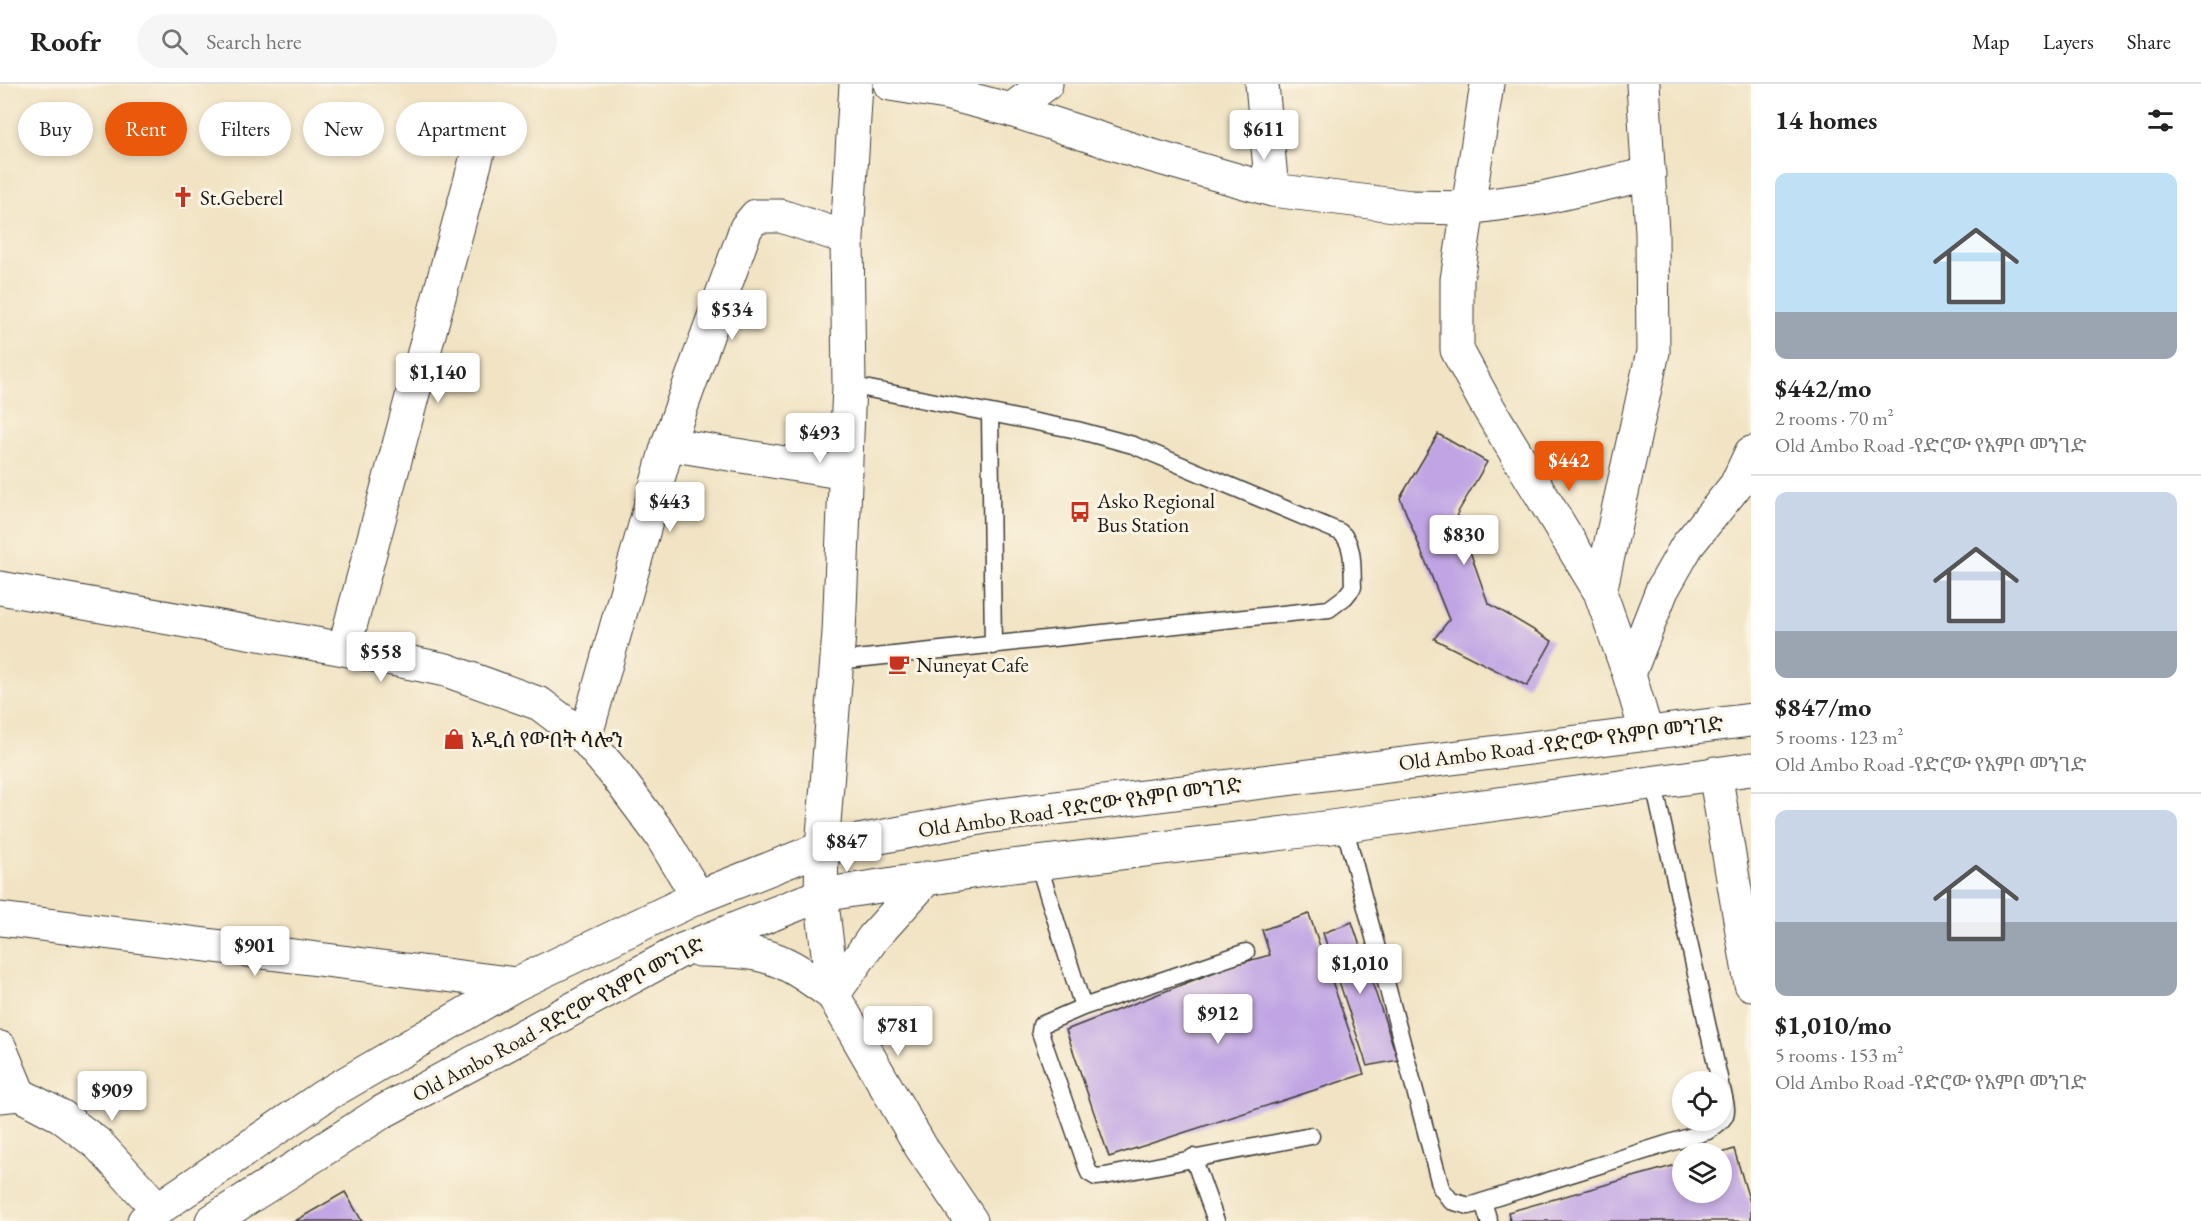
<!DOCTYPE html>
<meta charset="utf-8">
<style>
:root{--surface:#fff;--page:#f6f6f6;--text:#222;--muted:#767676;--line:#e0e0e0;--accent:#ea580c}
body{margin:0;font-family:"EB Garamond","Noto Serif Ethiopic",serif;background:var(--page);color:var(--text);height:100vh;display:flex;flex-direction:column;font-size:22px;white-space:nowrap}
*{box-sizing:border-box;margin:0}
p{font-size:20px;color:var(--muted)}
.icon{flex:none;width:33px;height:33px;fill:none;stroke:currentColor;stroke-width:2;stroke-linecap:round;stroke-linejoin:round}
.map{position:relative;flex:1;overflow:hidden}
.side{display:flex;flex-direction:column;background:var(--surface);width:450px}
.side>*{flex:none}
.guide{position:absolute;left:18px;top:18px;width:570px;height:54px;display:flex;gap:12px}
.buttons{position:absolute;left:1672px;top:987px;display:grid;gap:12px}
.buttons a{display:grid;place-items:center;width:60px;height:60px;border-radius:50%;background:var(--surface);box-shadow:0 3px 9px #0003;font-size:30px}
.price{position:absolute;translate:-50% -51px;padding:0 14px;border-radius:6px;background:#fff;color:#222;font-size:20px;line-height:39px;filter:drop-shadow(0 2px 3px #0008)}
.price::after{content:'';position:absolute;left:50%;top:36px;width:18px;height:14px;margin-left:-9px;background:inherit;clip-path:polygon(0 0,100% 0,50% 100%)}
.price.active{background:var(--accent);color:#fff}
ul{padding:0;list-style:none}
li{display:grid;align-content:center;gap:12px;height:318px;padding:0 24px}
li+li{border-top:2px solid var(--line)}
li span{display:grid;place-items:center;height:186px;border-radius:12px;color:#555}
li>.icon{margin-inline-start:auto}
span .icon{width:108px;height:108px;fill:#fffc;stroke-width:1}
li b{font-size:26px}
h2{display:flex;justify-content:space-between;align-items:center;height:72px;padding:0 24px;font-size:26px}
.tag{padding:0 21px;border-radius:27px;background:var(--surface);box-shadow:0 3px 9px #0003;font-size:21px;line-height:54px}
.tag.active{background:var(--accent);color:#fff}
header{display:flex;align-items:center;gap:36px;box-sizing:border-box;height:84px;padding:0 30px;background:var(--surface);border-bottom:2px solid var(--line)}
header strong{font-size:28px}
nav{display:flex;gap:33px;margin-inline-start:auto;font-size:21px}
.search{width:420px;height:54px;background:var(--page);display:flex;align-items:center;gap:15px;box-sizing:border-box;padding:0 21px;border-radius:33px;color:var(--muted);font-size:22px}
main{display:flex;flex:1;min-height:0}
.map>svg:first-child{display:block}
.building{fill:#c0a4e4}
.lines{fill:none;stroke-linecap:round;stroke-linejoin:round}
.lane-casing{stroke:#3c3a35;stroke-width:19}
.street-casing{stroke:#3c3a35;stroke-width:35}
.secondary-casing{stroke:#3c3a35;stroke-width:35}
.primary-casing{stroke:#3c3a35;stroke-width:35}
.lane{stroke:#fff;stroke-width:16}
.street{stroke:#fff;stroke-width:33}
.secondary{stroke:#fff;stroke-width:33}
.primary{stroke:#fff;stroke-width:33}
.labels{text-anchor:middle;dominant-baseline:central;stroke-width:6;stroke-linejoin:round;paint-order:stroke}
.poi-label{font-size:21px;fill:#1c1c1c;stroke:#fcf5e5;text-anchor:start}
.street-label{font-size:21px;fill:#1c1c1c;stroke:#fcf5e5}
</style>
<header>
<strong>Roofr</strong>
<div class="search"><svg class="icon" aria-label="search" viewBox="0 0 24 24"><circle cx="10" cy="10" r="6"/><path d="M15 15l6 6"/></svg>Search here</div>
<nav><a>Map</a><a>Layers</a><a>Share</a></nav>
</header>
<main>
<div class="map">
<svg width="1751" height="1137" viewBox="0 0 1751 1137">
<rect width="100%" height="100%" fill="#fcf5e5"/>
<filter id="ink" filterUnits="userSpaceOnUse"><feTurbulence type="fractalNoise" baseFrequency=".0167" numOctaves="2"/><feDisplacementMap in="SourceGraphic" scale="12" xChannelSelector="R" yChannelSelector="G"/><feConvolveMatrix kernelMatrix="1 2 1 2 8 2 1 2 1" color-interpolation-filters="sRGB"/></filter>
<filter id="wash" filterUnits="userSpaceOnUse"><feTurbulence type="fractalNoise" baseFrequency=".008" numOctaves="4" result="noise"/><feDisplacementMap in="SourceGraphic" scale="24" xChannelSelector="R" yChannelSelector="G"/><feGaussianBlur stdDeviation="1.35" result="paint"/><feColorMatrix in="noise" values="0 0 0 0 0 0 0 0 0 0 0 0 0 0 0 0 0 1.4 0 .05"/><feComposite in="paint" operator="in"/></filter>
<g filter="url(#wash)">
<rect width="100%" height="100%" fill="#f1e3c3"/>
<g id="blocks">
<!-- building -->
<path class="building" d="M1438,350L1487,378L1457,430L1488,519L1552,557L1527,602L1434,555L1449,536L1400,414Z
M1309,830L1364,990L1109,1073L1066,946L1230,882L1270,871L1262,846Z
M1352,838L1398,976L1367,982L1323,849Z
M1734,1065L1751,1122V1137H1510L1508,1128L1683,1079V1108H1722V1069Z
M345,1108L362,1137H295Z"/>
</g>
</g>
<g filter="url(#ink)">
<use href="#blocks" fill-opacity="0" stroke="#3c3a35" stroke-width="1.5"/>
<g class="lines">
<defs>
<path id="lane" d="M990,329L993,562
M837,577L1329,525L1345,513L1353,503C1352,486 1355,459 1340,448L1133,361L1077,346L849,301
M1653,696L1720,998
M1344,741L1441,1104L1451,1117L1469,1122L1708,1047C1730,1032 1728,1030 1722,1005
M1038,779L1083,923
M1246,868L1083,923L1041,941L1040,948L1089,1089L1096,1093L1105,1092L1311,1052
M1193,1073L1216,1137
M1483,1118L1489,1137"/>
<path id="street" d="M890,0L946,9L1011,26L1146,70L1272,106L1411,123L1468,124L1542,114L1649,90
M1262,0L1272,106
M1487,0L1457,196V266L1485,318L1600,508L1629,590
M1011,26L1046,0
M668,360L746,144L756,132H781L847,154
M0,504L344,565L446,586L540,620L585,654L616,691L660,750L698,813
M1600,508L1653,268L1652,149L1643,0
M344,565L480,61
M1646,647L1629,590L1662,506L1687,462L1736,401L1751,369
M585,654L668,360L846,389
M1715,689L1751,900
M822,764L839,549L849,301L847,154L856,0
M0,835L516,900
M0,964L19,1010
M0,1012L19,1010L61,1032L98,1060L158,1125"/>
<path id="secondary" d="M822,764L821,811L833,911L921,1063L971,1137"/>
<path id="primary" d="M699,866C766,867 779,871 833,911L873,854L927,794
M144,1137L158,1125L324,1012L516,900L698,813L822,764L985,733L1751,636
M212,1137L382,1028L682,866L821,811L1004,783L1302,747L1751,685"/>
</defs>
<!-- lane casing -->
<use href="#lane" class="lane-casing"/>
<!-- street casing -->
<use href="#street" class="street-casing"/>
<!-- secondary casing -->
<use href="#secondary" class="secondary-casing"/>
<!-- primary casing -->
<use href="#primary" class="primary-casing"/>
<!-- lane -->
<use href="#lane" class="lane"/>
<!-- street -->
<use href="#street" class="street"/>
<!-- secondary -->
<use href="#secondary" class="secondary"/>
<!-- primary -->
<use href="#primary" class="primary"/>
</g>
</g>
<!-- icons -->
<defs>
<symbol id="church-bare" viewBox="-9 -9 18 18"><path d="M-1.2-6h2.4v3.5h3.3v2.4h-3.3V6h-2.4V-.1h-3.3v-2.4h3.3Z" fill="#c8321e" stroke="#fcf5e5" stroke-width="2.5" paint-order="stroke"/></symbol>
<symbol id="bus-bare" viewBox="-9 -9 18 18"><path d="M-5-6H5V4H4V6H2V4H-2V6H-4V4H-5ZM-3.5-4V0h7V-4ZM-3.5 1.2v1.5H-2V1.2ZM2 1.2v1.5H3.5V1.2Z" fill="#c8321e" stroke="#fcf5e5" stroke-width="2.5" paint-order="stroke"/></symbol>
<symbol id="cafe-bare" viewBox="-9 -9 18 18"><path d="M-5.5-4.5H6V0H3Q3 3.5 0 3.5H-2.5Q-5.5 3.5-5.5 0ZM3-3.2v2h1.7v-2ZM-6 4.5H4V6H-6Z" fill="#c8321e" stroke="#fcf5e5" stroke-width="2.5" paint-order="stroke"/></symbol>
<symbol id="shop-bare" viewBox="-9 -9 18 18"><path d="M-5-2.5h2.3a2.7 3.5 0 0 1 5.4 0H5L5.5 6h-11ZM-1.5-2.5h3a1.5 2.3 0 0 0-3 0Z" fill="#c8321e" stroke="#fcf5e5" stroke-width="2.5" paint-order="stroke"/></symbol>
</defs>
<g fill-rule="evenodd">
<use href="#church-bare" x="168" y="98" width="30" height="30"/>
<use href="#bus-bare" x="1065" y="413" width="30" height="30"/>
<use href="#cafe-bare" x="884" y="565" width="30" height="30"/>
<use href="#shop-bare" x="439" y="640" width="30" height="30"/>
</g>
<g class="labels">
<!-- poi labels -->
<g class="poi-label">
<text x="200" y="113">St.Geberel</text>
<text x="1097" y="416">Asko Regional<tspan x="1097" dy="24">Bus Station</tspan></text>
<text x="916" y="580">Nuneyat Cafe</text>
<text x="471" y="655">አዲስ የውበት ሳሎን</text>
</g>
<!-- street labels -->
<g class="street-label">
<text transform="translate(1561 659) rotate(-7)">Old Ambo Road -የድሮው የአምቦ መንገድ</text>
<text transform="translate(1080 723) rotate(-8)">Old Ambo Road -የድሮው የአምቦ መንገድ</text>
<text transform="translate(558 935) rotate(-28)">Old Ambo Road -የድሮው የአምቦ መንገድ</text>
</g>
</g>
</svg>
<div class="buttons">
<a><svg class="icon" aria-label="locate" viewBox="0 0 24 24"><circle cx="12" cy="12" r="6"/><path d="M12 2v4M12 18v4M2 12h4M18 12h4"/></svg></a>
<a><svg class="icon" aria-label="layers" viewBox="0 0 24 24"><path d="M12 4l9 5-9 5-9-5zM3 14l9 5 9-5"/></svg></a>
</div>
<b class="price" style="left:1264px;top:77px">$611</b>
<b class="price" style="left:732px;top:257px">$534</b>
<b class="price" style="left:438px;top:320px">$1,140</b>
<b class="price" style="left:820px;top:380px">$493</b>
<b class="price active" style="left:1569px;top:408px">$442</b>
<b class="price" style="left:670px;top:449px">$443</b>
<b class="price" style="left:1464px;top:482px">$830</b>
<b class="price" style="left:381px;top:599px">$558</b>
<b class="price" style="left:847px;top:789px">$847</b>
<b class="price" style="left:255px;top:893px">$901</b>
<b class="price" style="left:1360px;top:911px">$1,010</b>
<b class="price" style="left:1218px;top:961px">$912</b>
<b class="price" style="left:898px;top:973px">$781</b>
<b class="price" style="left:112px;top:1038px">$909</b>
<div class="guide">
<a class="tag">Buy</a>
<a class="tag active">Rent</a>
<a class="tag">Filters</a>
<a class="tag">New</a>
<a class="tag">Apartment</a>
</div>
</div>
<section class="side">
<h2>14 homes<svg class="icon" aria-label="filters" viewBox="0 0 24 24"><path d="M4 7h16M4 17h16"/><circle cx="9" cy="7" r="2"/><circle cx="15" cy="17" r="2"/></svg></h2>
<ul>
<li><span style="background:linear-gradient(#bfe0f5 75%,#9aa5b1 0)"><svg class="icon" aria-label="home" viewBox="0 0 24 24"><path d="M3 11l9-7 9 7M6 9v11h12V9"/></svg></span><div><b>$442/mo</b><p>2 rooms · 70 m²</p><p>Old Ambo Road -የድሮው የአምቦ መንገድ</p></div></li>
<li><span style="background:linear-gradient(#c9d6e8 75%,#9aa5b1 0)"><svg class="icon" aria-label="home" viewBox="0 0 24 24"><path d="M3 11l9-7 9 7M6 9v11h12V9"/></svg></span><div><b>$847/mo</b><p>5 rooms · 123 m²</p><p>Old Ambo Road -የድሮው የአምቦ መንገድ</p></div></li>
<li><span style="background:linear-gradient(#c9d6e8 60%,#9aa5b1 0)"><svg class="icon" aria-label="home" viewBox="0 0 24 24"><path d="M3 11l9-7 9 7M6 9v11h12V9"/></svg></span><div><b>$1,010/mo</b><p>5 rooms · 153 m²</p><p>Old Ambo Road -የድሮው የአምቦ መንገድ</p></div></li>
</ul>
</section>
</main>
